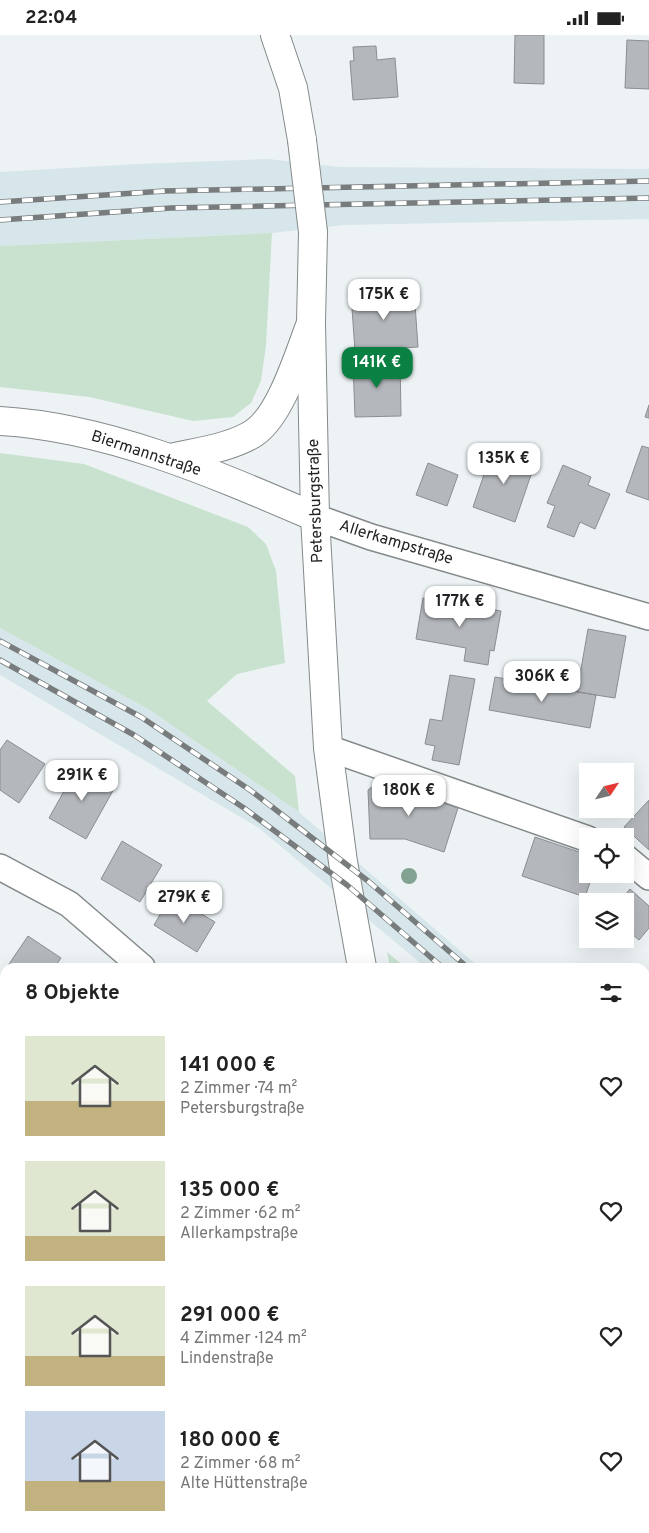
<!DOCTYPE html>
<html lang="de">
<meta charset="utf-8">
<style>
:root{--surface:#fff;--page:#f6f6f6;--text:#222;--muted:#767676;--accent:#0b8043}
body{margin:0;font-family:Overpass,sans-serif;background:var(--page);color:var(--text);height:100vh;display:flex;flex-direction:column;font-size:19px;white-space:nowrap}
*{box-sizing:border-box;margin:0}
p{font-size:16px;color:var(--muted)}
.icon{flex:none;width:28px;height:28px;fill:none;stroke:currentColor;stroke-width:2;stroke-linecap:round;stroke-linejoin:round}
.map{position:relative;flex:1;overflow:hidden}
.details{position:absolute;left:0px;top:928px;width:650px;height:571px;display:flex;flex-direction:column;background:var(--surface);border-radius:15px 15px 0 0;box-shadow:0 5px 20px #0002}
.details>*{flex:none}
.needle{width:32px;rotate:55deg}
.tools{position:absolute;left:579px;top:728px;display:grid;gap:10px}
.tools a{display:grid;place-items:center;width:55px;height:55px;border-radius:0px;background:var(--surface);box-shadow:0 5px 20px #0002;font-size:25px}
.price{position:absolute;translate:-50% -42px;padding:0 11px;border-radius:10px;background:#fff;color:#222;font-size:16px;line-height:32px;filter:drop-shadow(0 1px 2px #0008)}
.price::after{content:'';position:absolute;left:50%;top:30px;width:15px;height:11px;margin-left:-8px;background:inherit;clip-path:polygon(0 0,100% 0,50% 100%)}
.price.current{background:var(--accent);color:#fff}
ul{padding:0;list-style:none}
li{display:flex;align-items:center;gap:15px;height:125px;padding:0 25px}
li span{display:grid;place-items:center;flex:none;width:140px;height:100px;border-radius:0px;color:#555}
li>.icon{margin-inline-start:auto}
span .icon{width:60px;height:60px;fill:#fffc;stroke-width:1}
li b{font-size:21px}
h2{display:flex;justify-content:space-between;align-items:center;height:60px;padding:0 25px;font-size:21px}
.status{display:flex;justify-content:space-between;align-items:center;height:35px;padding:0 25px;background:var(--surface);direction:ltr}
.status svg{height:14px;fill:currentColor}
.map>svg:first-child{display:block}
.built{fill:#d7e6ea}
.green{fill:#c9e2d0}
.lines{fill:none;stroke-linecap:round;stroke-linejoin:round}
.stream{stroke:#979ebf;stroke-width:9}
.building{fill:#b4b8bc;stroke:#8a8e91}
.minor-casing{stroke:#84898a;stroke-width:28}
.tertiary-casing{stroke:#84898a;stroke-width:30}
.secondary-casing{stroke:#84898a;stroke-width:30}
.minor{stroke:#fff;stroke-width:25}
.tertiary{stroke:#fff;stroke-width:28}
.secondary{stroke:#fff;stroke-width:28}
.rail-casing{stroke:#797c7d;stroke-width:5.5}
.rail{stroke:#fff;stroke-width:4;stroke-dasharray:11;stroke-linecap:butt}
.secondary-bridge-casing{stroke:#84898a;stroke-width:30;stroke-linecap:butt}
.secondary-bridge{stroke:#fff;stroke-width:28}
.tree{fill:#82a392}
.labels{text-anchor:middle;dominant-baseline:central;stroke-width:4;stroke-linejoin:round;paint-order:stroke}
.street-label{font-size:16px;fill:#222424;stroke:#fff}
</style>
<div class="status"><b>22:04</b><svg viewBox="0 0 49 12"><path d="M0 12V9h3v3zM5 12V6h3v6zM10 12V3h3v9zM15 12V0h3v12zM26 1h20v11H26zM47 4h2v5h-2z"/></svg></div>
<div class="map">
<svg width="649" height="1498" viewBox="0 0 649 1498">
<rect width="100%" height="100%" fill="#edf3f5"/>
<!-- built -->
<path class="built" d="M268,124L341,132L649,134V184L345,190L272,198L0,211V137L136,129Z
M0,593L148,674L299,777L479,932H425L259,793L0,640Z
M645,1077L649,1081V1131L645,1127Z"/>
<!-- green -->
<path class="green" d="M272,198L266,310L261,346L251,368L233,382L193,386L89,362L0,352V211Z
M0,418L84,429L248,492L266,509L276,536L285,628L237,639L207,666L295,741L299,777L148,674L0,593Z
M387,917L405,932H390Z
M645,1249L649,1251V1461L645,1453Z
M441,1494H565L568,1498H444Z"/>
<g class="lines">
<!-- stream -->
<path class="stream" d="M645,1372L649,1376"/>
</g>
<!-- building -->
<path class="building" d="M515,0H544V49L514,48Z
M627,5L649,6V54L625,53Z
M376,11L377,25L395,23L398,62L353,65L350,26H354L353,12Z
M414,255L418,312L355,316L351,259Z
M400,326L401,381L355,382L353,327Z
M649,370V383L645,382Z
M642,411L649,413V465L626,457Z
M493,413L535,428L515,487L473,472Z
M428,428L458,440L447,471L416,460Z
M563,430L591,442L588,450L610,459L595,494L580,487L574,502L547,492L555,471L547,468Z
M423,563L501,576L494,616L490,615L488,630L464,626L466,613L416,604Z
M588,594L626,601L615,663L577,657Z
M450,640L475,644L459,730L432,725L435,711L425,709L430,684L442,686Z
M495,642L596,660L590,693L489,675Z
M7,705L45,729L19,768L0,755V715Z
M78,731L115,752L86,804L49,783Z
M378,747L458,773L444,817L405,804H370L368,755Z
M649,765V815L624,792Z
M535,802L588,820V839H593L585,862L522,841Z
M122,806L162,830L140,867L101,844Z
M630,854L649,871V893L639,905L625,893V866H620Z
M171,861L215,887L197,917L154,890Z
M28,901L61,923L55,932H7Z
M645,938L649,939V958L645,973Z
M5,1089V1144L0,1150V1094Z
M0,1222L5,1227V1252L0,1258Z
M5,1286V1310L0,1306V1292Z
M5,1385V1432H0V1386Z
M289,1494H345V1498H289Z
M2,1495H36V1498H2Z
M213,1495V1498H171Z"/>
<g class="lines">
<defs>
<path id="minor" d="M315,482L371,502L649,582
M328,713L588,804
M625,822L649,842
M0,832L69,869L142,932
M0,1195L5,1199
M0,1466L5,1465
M97,1494V1498
M390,1494V1498"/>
<path id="tertiary" d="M0,386C108,392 217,440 315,482
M170,423C196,417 231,413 254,398C281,380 299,319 311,288"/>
<path id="secondary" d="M275,0L293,53L302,105
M313,197L311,288L315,482L328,713L343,827L362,932
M614,1494L616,1498"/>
</defs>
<!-- minor casing -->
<use href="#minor" class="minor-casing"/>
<!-- tertiary casing -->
<use href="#tertiary" class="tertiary-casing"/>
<!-- secondary casing -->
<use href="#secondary" class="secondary-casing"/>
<!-- minor -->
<use href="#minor" class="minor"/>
<!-- tertiary -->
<use href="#tertiary" class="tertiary"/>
<!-- secondary -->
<use href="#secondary" class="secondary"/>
<defs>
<path id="rail" d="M0,167L165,156L649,146
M0,185L171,173L649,163
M0,606L141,682L250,755L368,846L467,932
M0,625L134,700L244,773L347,850L442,932
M645,1089L649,1093
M645,1113L649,1117"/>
</defs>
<!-- rail casing -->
<use href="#rail" class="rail-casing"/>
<!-- rail -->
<use href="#rail" class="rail"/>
<defs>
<path id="secondary-bridge" d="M302,105L313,197"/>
</defs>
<!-- secondary-bridge casing -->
<use href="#secondary-bridge" class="secondary-bridge-casing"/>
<!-- secondary-bridge -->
<use href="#secondary-bridge" class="secondary-bridge"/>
</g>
<!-- trees -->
<circle class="tree" cx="409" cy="841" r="8"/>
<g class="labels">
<!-- street labels -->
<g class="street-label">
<text transform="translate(146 419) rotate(18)">Biermannstraße</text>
<text transform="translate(316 466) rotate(-92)">Petersburgstraße</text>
<text transform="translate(396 508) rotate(17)">Allerkampstraße</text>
</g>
</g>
</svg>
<div class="tools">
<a><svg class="needle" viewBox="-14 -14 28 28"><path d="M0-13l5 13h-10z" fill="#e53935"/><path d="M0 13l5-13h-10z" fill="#767676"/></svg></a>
<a><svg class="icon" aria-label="locate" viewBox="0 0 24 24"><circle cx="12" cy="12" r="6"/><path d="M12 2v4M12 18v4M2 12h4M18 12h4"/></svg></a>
<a><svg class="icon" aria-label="layers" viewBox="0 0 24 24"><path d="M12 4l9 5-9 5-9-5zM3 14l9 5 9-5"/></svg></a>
</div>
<b class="price" style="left:384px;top:286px">175K €</b>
<b class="price current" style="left:377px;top:354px">141K €</b>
<b class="price" style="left:504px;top:450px">135K €</b>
<b class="price" style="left:460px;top:593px">177K €</b>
<b class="price" style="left:542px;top:668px">306K €</b>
<b class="price" style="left:82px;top:767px">291K €</b>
<b class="price" style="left:409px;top:782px">180K €</b>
<b class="price" style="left:184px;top:889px">279K €</b>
<section class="details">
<h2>8 Objekte<svg class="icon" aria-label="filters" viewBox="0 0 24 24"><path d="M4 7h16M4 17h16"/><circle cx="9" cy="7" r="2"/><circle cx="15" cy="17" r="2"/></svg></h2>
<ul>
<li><span style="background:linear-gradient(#dfe7d0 65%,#c2b280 0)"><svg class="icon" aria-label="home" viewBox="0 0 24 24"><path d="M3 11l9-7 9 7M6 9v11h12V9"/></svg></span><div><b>141 000 €</b><p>2 Zimmer · 74 m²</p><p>Petersburgstraße</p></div><svg class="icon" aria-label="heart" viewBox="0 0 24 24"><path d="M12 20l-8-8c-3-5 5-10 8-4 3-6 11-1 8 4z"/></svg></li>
<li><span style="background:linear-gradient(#dfe7d0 75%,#c2b280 0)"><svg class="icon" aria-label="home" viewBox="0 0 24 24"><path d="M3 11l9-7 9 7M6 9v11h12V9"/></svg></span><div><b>135 000 €</b><p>2 Zimmer · 62 m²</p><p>Allerkampstraße</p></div><svg class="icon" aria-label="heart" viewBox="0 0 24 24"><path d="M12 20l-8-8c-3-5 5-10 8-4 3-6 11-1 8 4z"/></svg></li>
<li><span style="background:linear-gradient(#dfe7d0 70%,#c2b280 0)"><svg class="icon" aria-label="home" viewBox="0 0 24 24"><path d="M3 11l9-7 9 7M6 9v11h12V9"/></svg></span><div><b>291 000 €</b><p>4 Zimmer · 124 m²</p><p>Lindenstraße</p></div><svg class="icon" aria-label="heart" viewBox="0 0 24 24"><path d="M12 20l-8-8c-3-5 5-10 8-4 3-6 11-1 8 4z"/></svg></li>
<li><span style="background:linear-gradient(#c9d6e8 70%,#c2b280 0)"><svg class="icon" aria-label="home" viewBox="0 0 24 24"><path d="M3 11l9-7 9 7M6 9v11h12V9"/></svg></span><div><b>180 000 €</b><p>2 Zimmer · 68 m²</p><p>Alte Hüttenstraße</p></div><svg class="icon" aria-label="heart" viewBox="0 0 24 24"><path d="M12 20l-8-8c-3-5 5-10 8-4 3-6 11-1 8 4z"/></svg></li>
</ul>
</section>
</div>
